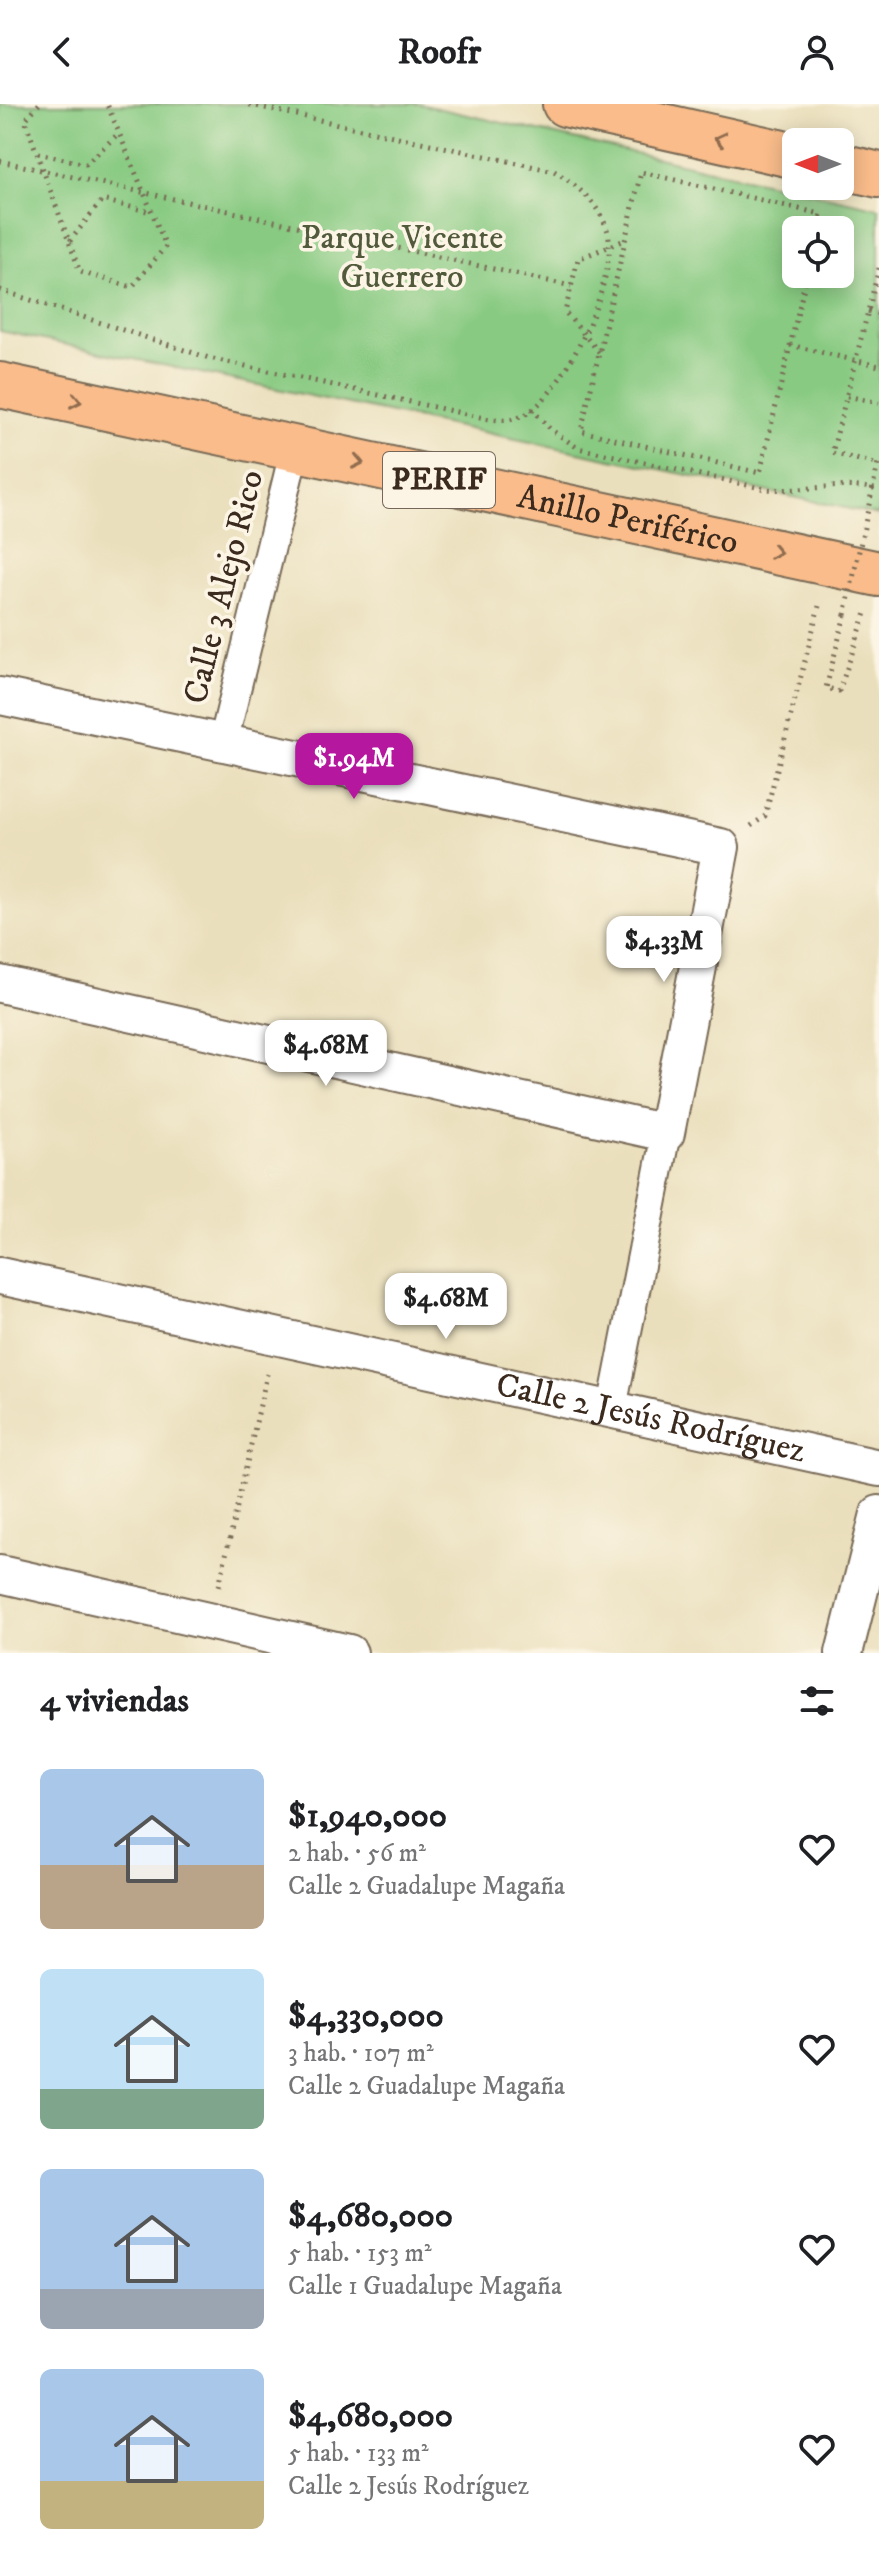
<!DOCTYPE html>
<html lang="es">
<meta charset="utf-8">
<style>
:root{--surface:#fff;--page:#f6f6f6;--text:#202124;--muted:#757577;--accent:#b5179e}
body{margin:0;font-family:"IM FELL DW Pica",serif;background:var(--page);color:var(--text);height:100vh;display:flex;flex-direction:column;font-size:30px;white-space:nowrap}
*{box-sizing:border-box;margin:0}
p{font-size:26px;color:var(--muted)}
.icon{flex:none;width:44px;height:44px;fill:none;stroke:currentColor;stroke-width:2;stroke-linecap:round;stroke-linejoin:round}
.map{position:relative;height:1549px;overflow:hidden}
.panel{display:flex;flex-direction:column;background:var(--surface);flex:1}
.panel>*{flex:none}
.needle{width:52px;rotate:270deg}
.fabs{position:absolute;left:782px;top:24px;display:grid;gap:16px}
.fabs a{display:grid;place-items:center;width:72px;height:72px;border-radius:12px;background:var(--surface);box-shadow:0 4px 20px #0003;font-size:40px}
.price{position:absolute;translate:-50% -68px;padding:0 18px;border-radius:16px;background:#fff;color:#222;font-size:26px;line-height:52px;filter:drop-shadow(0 2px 4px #0008)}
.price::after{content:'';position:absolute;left:50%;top:48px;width:24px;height:18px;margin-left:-12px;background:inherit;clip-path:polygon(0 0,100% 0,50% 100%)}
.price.active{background:var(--accent);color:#fff}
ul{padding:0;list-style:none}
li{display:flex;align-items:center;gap:24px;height:200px;padding:0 40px}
li span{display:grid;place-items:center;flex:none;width:224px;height:160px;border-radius:12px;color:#555}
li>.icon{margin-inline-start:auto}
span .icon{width:96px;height:96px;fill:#fffc;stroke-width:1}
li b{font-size:34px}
h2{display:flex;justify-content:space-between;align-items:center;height:96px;padding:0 40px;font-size:34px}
header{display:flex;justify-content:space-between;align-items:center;height:104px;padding:0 40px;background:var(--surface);font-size:36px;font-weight:700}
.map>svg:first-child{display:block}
.green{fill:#88ca82;stroke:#627a50;stroke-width:2;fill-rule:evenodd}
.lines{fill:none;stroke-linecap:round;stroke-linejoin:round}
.pedestrian-casing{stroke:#786955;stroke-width:32}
.minor-casing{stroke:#786955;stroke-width:40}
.primary-casing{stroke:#786955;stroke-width:48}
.path{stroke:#786955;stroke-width:5;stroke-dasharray:2 6;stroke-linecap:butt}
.pedestrian{stroke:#fff;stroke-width:28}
.minor{stroke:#fff;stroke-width:36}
.primary{stroke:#f9bc8a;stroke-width:44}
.path-bridge{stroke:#786955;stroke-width:5;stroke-dasharray:2 6;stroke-linecap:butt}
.oneway{stroke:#906c4f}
.labels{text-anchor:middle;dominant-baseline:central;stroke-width:7;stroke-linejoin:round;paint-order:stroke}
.shield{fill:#fcf5e5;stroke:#75675a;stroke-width:2}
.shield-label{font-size:32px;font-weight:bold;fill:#3b2a1e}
.park-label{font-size:34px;fill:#525a3c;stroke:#fcf5e5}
.street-label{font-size:34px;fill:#3b2a1e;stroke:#fcf5e5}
</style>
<header><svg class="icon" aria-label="back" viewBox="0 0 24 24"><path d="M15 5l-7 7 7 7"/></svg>Roofr<svg class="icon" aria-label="person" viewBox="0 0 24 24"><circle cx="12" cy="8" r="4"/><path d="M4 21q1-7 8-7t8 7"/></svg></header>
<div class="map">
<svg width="879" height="1549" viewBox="0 0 879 1549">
<rect width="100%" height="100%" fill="#fcf5e5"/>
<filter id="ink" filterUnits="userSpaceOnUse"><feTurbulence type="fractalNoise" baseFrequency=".0125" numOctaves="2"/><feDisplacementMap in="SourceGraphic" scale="16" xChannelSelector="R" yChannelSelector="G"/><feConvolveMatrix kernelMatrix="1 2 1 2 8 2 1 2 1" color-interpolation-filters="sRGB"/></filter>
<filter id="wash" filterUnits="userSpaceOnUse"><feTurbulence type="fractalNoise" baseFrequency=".006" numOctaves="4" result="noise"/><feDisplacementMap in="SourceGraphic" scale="32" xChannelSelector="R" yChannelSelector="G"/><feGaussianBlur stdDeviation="1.8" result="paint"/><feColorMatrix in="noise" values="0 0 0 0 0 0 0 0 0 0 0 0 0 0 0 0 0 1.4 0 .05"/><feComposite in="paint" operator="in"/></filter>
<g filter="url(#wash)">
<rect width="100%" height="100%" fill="#eadfbc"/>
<!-- green -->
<path class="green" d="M0,0H419L879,104V411L0,227ZM796,126H840V170H796Z"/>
</g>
<g filter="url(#ink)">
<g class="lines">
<defs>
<path id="pedestrian" d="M223,639L295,344
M612,1304L666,1029"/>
<g id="minor">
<path d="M0,592L721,743L666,1029L0,880"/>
<path id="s1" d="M0,1172L879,1364"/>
<path d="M0,1470L349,1549"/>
<path d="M844,1549L879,1410"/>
</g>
<g id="primary">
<path d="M565,0L796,52"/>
<path d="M840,62L879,71"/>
<path id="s2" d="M0,281L879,470"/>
</g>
</defs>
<!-- pedestrian casing -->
<use href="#pedestrian" class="pedestrian-casing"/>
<!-- minor casing -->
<use href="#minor" class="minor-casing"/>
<!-- primary casing -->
<use href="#primary" class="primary-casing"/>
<!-- path -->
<path class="path" d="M39,0L25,16L80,168L132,183L166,142L107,0
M38,49L86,60L119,29
M0,57L571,182
M70,137L102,96L151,108
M879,164L832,349L879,361
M807,170L760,369L581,327L641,68L821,110L817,126
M0,186L209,254L484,314C496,316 508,318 520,313C563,297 622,167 607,125C598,99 577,81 554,67L246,0
M868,207L879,210
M790,241L879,262
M599,248L565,208L578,155L625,136
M847,292L879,299
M532,305L550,325L578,344L765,385C805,388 840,377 879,386
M845,511L826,584L839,587L866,509
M751,722L765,712L820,498
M219,1482L267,1270"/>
<!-- pedestrian -->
<use href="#pedestrian" class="pedestrian"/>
<!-- minor -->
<use href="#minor" class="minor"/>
<!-- primary -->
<use href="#primary" class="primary"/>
<!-- path-bridge -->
<path class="path-bridge" d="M845,511L879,355"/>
</g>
<!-- one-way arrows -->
<defs><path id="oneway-chevron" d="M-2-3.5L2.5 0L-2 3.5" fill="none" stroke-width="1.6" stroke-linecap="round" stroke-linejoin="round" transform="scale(2)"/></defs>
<g class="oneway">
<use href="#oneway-chevron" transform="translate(720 35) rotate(-167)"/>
<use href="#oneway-chevron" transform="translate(76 297) rotate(12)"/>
<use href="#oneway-chevron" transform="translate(358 358) rotate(12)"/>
<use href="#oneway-chevron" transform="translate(776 448) rotate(12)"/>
</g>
</g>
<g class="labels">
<!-- shield labels -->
<rect class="shield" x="383" y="348" width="112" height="56" rx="6"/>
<g class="shield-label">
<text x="439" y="376">PERIF</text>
</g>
<!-- park labels -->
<g class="park-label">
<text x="402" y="134">Parque Vicente<tspan x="402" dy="39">Guerrero</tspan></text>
</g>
<!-- street labels -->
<g class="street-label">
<text stroke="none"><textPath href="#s2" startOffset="642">Anillo Periférico</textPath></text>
<text transform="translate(224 483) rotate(-76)">Calle 3 Alejo Rico</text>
<text stroke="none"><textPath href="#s1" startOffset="666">Calle 2 Jesús Rodríguez</textPath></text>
</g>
</g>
</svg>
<div class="fabs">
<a><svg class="needle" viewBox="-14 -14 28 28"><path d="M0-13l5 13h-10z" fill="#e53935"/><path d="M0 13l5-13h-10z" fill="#757577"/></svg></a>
<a><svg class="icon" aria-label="locate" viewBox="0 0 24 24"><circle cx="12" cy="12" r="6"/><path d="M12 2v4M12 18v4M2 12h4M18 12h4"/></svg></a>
</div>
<b class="price active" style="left:354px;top:697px">$1.94M</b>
<b class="price" style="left:664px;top:880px">$4.33M</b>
<b class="price" style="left:326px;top:984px">$4.68M</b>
<b class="price" style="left:446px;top:1237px">$4.68M</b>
</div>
<section class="panel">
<h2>4 viviendas<svg class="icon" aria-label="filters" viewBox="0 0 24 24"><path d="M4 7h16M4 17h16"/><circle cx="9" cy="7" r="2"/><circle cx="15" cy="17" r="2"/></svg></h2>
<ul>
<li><span style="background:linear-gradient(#a9c7e8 60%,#b9a48a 0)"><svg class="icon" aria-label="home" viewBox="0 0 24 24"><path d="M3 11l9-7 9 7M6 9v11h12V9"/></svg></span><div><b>$1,940,000</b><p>2 hab. · 56 m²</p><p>Calle 2 Guadalupe Magaña</p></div><svg class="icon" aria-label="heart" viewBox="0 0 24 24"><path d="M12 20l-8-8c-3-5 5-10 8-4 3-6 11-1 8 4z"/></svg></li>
<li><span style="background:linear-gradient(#bfe0f5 75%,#7fa58c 0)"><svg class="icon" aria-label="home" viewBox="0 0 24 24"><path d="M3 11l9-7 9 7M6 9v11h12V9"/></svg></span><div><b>$4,330,000</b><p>3 hab. · 107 m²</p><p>Calle 2 Guadalupe Magaña</p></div><svg class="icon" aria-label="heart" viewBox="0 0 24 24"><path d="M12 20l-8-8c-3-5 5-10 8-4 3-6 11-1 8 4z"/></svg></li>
<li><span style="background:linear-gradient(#a9c7e8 75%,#9aa5b1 0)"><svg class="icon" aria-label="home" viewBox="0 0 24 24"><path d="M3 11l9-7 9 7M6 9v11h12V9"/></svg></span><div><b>$4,680,000</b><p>5 hab. · 153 m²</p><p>Calle 1 Guadalupe Magaña</p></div><svg class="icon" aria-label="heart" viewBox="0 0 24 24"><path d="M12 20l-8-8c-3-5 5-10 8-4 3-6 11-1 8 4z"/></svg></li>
<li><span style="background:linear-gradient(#a9c7e8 70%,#c2b280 0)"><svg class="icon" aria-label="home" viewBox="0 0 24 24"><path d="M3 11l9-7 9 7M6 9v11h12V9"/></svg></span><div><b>$4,680,000</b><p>5 hab. · 133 m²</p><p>Calle 2 Jesús Rodríguez</p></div><svg class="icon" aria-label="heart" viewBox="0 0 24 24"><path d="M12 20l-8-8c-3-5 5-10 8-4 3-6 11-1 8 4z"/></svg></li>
</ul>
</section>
